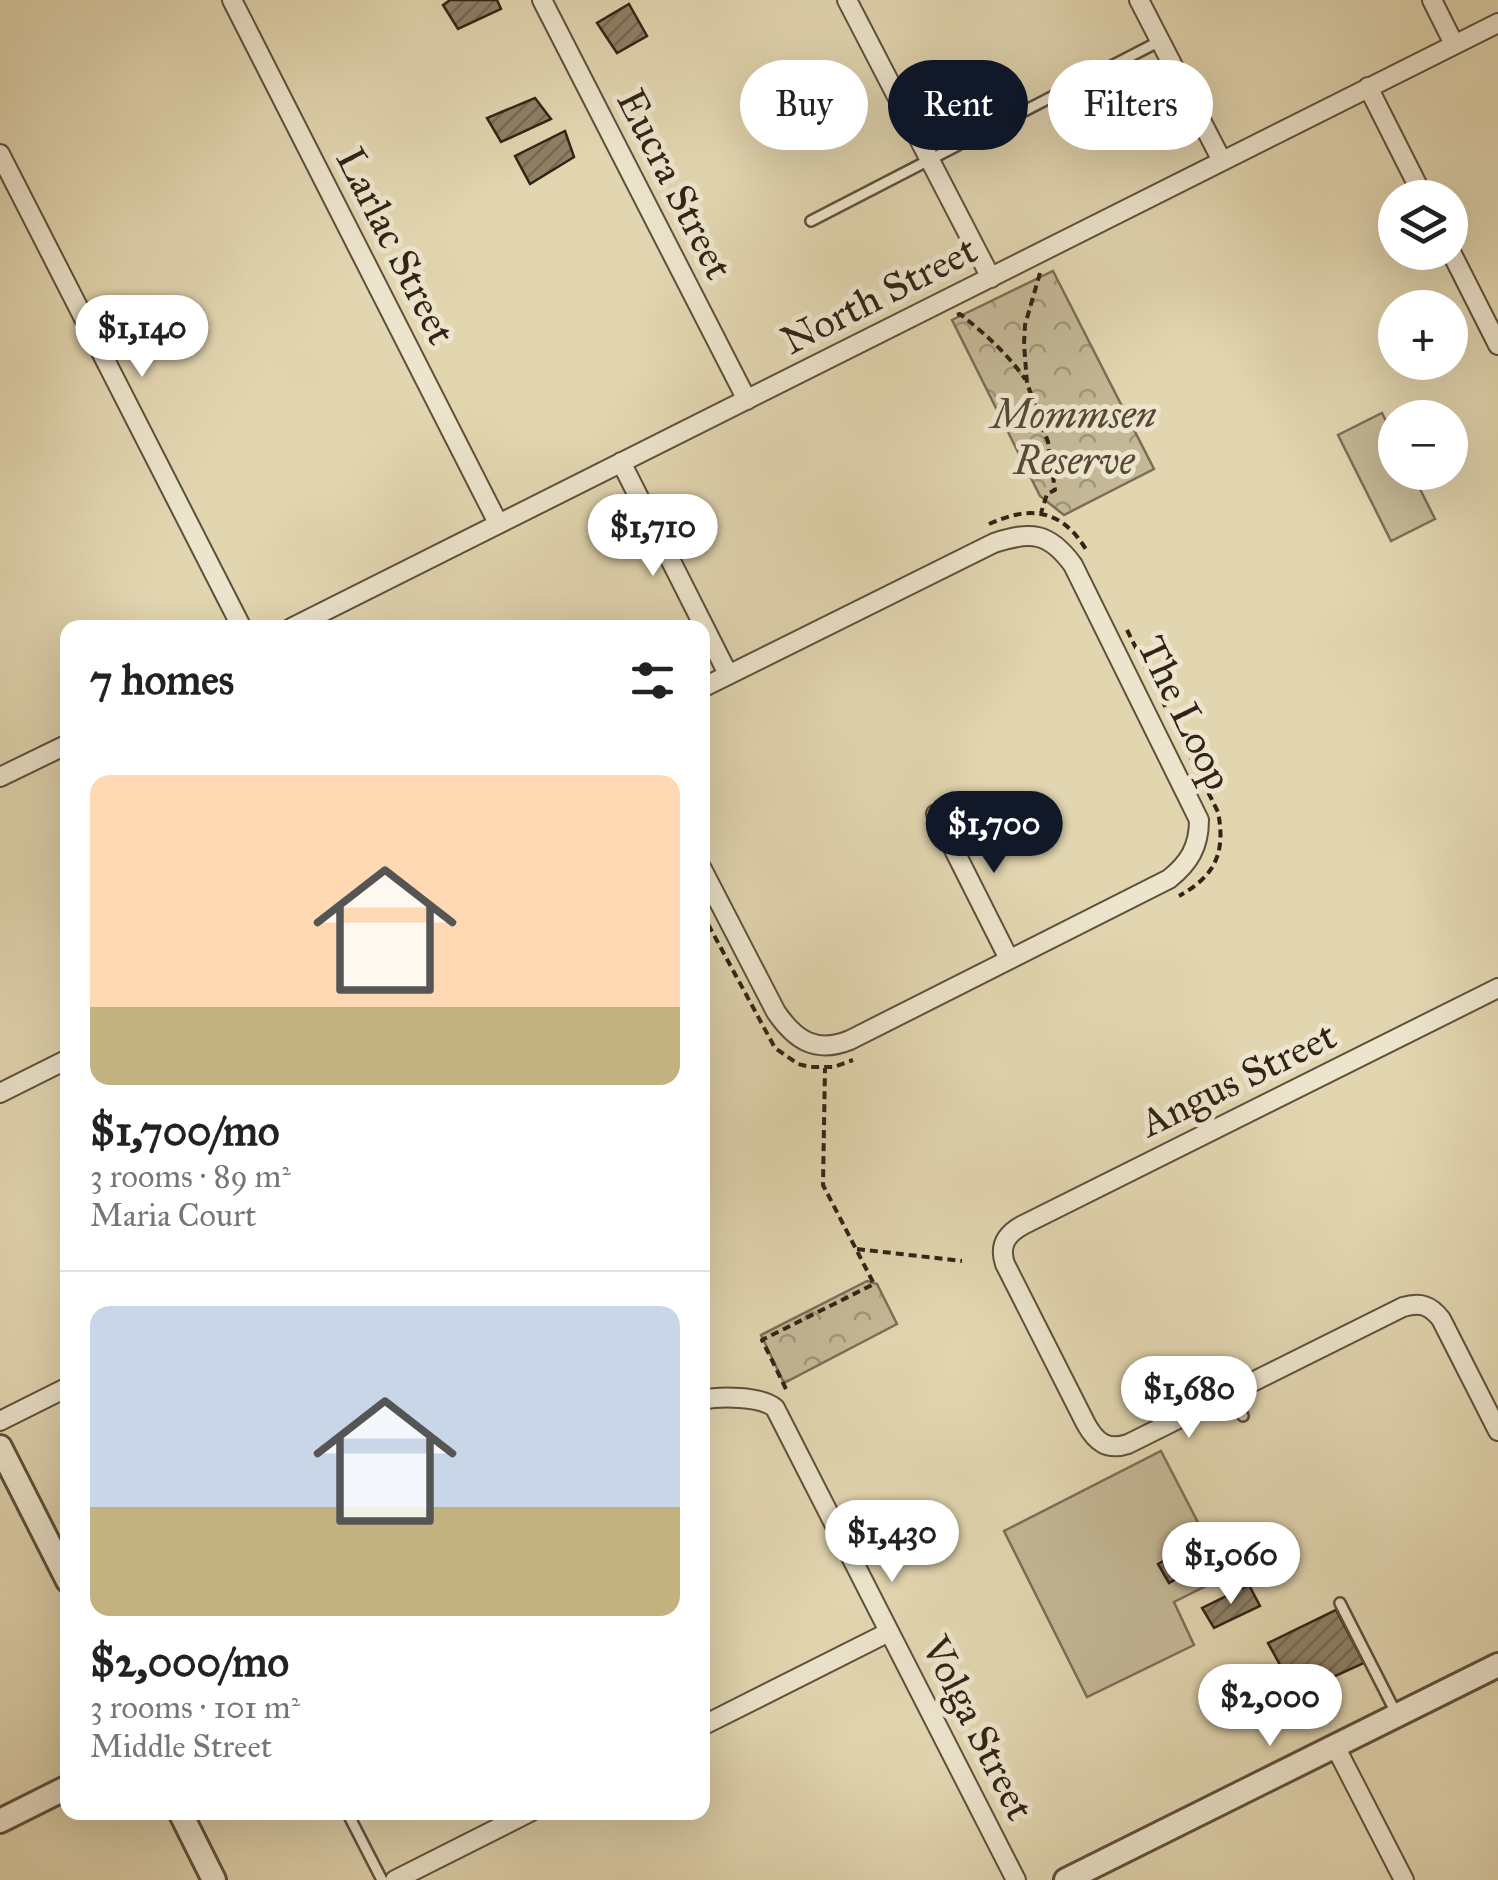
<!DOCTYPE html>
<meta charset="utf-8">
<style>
:root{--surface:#fff;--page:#f2f2f2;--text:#222;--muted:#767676;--line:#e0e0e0;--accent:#111827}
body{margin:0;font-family:"IM FELL Great Primer",serif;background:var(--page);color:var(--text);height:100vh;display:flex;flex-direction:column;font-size:38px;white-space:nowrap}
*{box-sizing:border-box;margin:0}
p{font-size:32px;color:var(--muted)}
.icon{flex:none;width:55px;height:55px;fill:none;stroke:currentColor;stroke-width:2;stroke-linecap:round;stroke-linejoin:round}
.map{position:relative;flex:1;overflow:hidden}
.details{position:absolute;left:60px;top:620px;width:650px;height:1200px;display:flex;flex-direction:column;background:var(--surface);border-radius:20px;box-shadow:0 10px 40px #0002}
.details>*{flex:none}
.guide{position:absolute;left:740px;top:60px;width:608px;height:90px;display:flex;gap:20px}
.tools{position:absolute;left:1378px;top:180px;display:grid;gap:20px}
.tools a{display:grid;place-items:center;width:90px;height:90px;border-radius:50%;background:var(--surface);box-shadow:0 10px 40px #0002;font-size:50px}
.price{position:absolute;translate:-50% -85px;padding:0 22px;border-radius:35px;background:#fff;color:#222;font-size:32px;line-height:65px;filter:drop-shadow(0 2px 5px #0008)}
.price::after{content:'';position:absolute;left:50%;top:60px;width:30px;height:22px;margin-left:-15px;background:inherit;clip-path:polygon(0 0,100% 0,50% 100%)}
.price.on{background:var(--accent);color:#fff}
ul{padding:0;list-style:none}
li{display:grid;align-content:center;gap:20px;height:530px;padding:0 30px}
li+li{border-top:2px solid var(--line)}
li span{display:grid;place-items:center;height:310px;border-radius:20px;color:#555}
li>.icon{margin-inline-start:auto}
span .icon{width:180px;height:180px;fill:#fffc;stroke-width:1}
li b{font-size:42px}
h2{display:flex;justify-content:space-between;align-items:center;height:120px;padding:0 30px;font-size:42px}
.tag{padding:0 35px;border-radius:45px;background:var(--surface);box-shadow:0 10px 40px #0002;font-size:35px;line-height:90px}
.tag.on{background:var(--accent);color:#fff}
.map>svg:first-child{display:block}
.park{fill:url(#park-crowns);stroke:#7c6e56;stroke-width:2.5}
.pitch{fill:#c4b896;stroke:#7c6e56;stroke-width:2.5}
.building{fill:url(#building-hatch);stroke:#332316;stroke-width:2.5}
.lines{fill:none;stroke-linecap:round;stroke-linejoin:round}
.service-casing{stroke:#5f503c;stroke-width:14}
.minor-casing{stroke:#5f503c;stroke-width:22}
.tertiary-casing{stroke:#5f503c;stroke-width:28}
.path{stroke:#332316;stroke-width:4;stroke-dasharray:8 5;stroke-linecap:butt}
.service{stroke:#ece4cc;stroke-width:9}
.minor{stroke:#ece4cc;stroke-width:18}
.tertiary{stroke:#ece4cc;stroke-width:22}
.labels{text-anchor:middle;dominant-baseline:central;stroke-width:10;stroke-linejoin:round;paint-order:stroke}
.street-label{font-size:40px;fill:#332316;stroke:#ece4cc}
.park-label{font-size:40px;font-style:italic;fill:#574836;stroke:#ece4cc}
</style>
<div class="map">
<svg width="1498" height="1880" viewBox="0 0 1498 1880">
<defs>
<pattern id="park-crowns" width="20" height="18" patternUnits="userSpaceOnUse" patternTransform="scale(2.5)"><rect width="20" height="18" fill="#c4b896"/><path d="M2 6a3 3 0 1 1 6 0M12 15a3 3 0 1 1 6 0" fill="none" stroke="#a09579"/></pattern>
<pattern id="building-hatch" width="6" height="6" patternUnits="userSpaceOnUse" patternTransform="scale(2.5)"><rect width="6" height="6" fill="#8e8066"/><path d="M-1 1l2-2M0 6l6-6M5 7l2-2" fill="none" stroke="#756853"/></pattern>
</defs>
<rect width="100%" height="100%" fill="#e2d6b0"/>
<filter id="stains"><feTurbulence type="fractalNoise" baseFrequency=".002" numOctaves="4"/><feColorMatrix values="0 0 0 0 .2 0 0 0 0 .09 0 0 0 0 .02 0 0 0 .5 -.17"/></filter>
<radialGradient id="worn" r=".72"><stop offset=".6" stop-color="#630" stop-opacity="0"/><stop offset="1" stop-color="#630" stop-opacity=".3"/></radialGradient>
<!-- park -->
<path class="park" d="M1053,271L1154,469L1064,515L1040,496L952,320Z
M867,1281L877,1284L897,1324L784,1383L761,1335Z"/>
<!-- pitch -->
<path class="pitch" d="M1382,413L1395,439V472L1412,473L1435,519L1391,541L1338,435Z
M1161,1451L1219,1563L1242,1553L1248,1565L1174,1602L1194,1645L1087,1697L1004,1531Z"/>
<!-- building -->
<path class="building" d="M450,0H497L501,9L458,29L443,5Z
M629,4L647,36L617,53L597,23Z
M535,98L551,119L501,142L487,118Z
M565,131L574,157L530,184L515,156Z
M1201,1541L1213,1558L1169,1583L1158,1564Z
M1249,1585L1260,1606L1214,1628L1202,1608Z
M1336,1610L1364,1663L1296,1694L1268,1643Z"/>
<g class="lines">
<defs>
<path id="service" d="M811,221L1160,41
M1232,1392L1243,1416
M1340,1603L1396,1713
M347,1812L382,1880"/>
<path id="minor" d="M232,0L498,523
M542,0L747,400
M847,0L991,278
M1139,0L1222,161
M1432,0L1454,44
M1368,87L1424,198
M0,154L242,628
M1450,250L1498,345
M621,462L728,674
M291,628L1498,23
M702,688L994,543C1031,531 1049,532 1073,565L1199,820C1199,847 1189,863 1169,879L850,1040C816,1054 795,1040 776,1012L702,869
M0,777L68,744
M936,814L1009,959
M1498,988L1023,1225C1006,1234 999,1246 1005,1264L1086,1424C1096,1442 1107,1451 1128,1444L1403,1307C1420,1302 1430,1305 1441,1319L1498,1431
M0,1093L68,1059
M702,1400C720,1396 761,1396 775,1408L1016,1880
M0,1421L68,1387
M702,1726L889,1632
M1335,1746L1404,1880
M395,1880L530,1812"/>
<path id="tertiary" d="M0,1447L68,1581
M180,1812L214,1880
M0,1821L68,1787
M1066,1880L1498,1665"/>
</defs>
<!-- service casing -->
<use href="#service" class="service-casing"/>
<!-- minor casing -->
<use href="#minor" class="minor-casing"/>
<!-- tertiary casing -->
<use href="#tertiary" class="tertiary-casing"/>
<!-- path -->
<path class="path" d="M1040,273L1025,325L1024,344L1027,383L1048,442L1055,490L1047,494L1041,513
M957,315L960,314C985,334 1006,352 1025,379
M989,524C1031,505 1062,509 1087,551
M1127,630L1218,812C1226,853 1215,876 1179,896
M702,913L775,1048L798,1064L810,1067H834L853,1060
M857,1249L962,1261
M786,1389L762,1340L874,1284L823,1185L825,1068"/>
<!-- service -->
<use href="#service" class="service"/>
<!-- minor -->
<use href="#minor" class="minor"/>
<!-- tertiary -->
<use href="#tertiary" class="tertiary"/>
</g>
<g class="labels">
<!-- street labels -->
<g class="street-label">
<text transform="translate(675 184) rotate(63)">Eucra Street</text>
<text transform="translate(396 246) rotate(63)">Larlac Street</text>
<text transform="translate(879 295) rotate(-27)">North Street</text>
<text transform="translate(1185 713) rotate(64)">The Loop</text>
<text transform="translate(1238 1079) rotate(-26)">Angus Street</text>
<text transform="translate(978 1728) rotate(63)">Volga Street</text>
</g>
<!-- park labels -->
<g class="park-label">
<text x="1074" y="414">Mommsen<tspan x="1074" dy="46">Reserve</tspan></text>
</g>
</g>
<rect width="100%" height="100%" filter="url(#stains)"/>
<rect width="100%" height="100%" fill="url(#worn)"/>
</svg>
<div class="tools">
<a><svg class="icon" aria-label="layers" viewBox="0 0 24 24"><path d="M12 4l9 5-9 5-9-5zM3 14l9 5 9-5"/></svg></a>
<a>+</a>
<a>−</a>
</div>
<b class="price" style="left:142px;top:380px">$1,140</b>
<b class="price" style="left:653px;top:579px">$1,710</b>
<b class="price on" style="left:994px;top:876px">$1,700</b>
<b class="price" style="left:1189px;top:1441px">$1,680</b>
<b class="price" style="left:892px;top:1585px">$1,430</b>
<b class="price" style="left:1231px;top:1607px">$1,060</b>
<b class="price" style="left:1270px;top:1749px">$2,000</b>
<div class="guide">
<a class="tag">Buy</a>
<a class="tag on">Rent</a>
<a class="tag">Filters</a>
</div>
<section class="details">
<h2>7 homes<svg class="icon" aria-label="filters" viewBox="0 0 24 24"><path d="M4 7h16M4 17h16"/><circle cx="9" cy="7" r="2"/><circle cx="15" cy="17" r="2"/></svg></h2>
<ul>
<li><span style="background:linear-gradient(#ffd9b3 75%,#c2b280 0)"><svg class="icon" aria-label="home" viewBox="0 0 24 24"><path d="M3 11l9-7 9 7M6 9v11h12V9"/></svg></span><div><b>$1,700/mo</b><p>3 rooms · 89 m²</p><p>Maria Court</p></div></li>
<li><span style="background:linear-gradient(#c9d6e8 65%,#c2b280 0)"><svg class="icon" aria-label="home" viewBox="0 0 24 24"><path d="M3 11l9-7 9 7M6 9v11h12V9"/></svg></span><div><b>$2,000/mo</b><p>3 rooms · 101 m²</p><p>Middle Street</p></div></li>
</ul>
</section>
</div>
